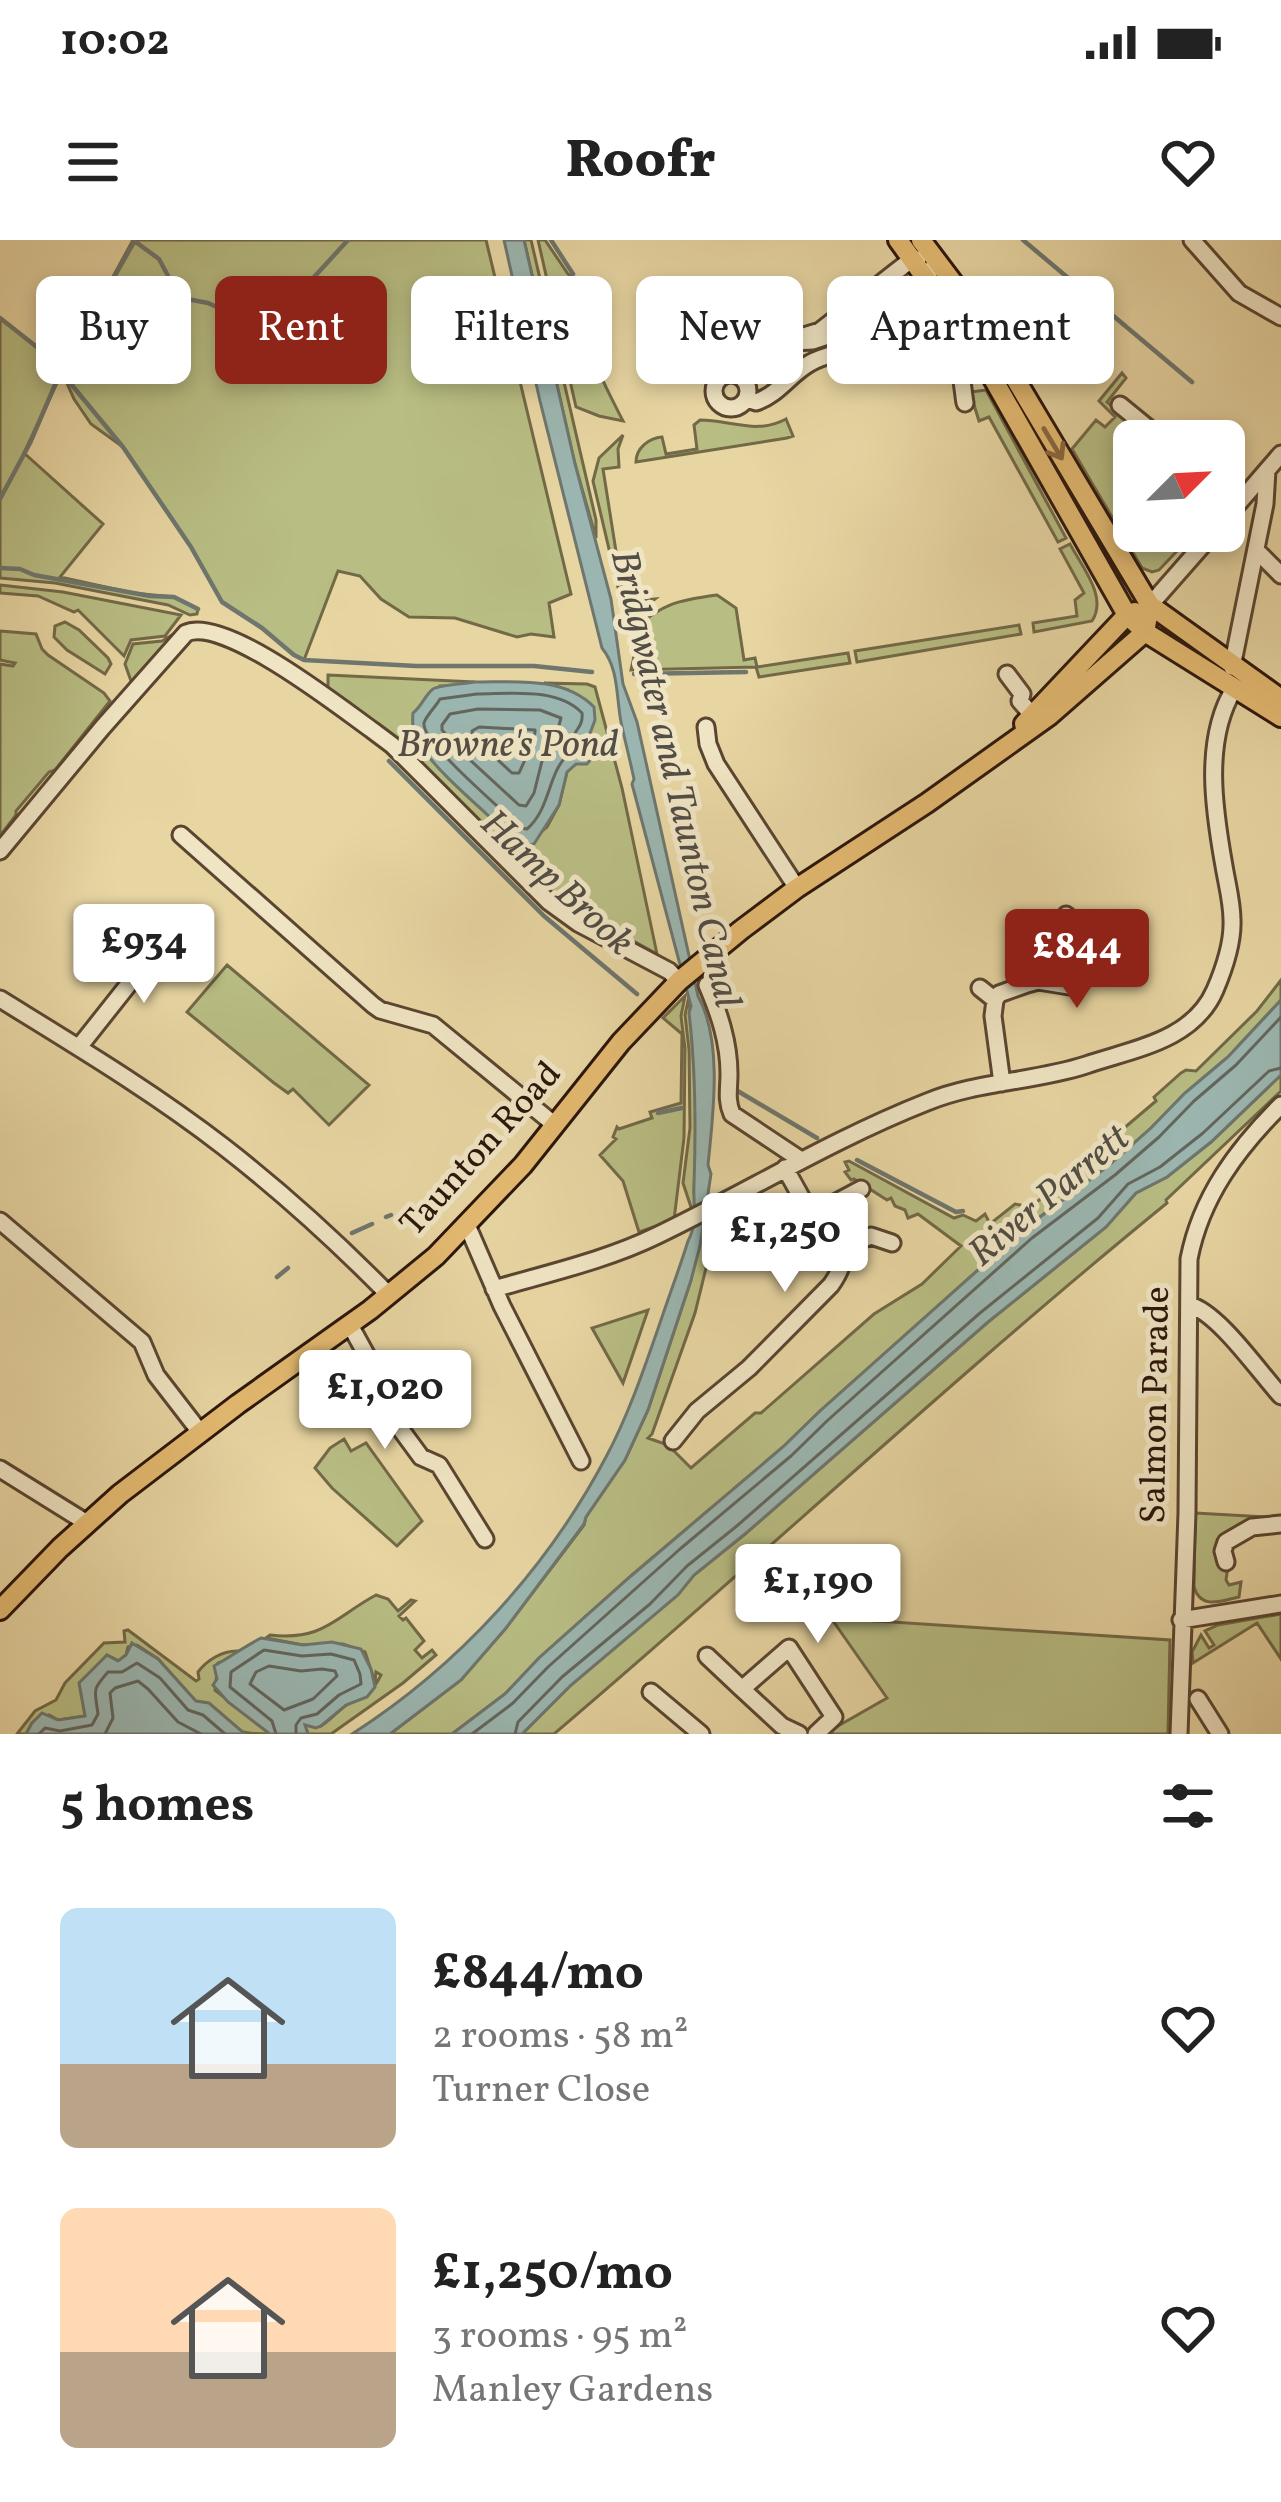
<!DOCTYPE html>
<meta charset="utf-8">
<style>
:root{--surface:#fff;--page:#f6f6f6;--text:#222;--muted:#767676;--accent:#8f2418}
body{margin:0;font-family:Vollkorn,serif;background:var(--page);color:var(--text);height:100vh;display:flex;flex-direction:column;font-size:45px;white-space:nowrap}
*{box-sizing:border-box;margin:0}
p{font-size:39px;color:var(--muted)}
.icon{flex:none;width:66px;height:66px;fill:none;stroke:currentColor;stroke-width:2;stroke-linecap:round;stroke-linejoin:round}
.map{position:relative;height:1494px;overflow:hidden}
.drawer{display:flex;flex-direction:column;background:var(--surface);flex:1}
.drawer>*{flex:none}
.guide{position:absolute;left:36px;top:36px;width:1209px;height:108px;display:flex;gap:24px}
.needle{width:78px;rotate:66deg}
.fabs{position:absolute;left:1113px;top:180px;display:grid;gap:24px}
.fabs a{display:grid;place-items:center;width:132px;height:132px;border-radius:18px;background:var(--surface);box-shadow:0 6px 18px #0003;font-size:60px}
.price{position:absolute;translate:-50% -102px;padding:0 27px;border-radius:12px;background:#fff;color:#222;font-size:39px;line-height:78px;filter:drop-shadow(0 3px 6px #0008)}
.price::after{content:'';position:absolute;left:50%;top:72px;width:36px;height:27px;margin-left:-18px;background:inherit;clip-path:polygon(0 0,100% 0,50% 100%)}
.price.on{background:var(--accent);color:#fff}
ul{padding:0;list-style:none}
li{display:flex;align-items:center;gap:36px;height:300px;padding:0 60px}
li span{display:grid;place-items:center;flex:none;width:336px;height:240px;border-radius:18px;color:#555}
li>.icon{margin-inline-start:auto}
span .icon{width:144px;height:144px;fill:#fffc;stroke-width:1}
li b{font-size:51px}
h2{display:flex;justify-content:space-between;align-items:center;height:144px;padding:0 60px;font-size:51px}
.pill{padding:0 42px;border-radius:18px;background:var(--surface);box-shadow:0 6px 18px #0003;font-size:42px;line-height:108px}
.pill.on{background:var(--accent);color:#fff}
.status{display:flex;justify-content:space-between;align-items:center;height:84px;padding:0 60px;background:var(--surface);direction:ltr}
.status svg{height:33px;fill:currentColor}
header{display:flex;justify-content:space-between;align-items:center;height:156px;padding:0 60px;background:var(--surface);font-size:54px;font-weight:800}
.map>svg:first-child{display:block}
.green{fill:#b8bd83;stroke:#726947;stroke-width:3}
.water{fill:#9bb6b0;stroke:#6e766e;stroke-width:3}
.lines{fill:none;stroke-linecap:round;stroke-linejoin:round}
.shore{stroke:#63665e;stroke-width:3}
.stream{stroke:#6e766e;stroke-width:4.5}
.minor-casing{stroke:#5a4531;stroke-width:21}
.major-casing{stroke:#2b150b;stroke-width:24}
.minor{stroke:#efe4c3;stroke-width:15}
.major{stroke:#e4ba71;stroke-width:18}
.oneway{stroke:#88683e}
.labels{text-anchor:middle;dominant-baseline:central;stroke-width:10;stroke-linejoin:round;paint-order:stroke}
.street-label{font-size:36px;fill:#2b150b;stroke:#efe4c3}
.water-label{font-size:39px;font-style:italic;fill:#524d45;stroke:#efe4c3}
</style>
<div class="status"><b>10:02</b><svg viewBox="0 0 49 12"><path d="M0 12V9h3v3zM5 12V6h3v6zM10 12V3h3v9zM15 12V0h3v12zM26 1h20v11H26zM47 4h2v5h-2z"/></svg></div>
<header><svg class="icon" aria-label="menu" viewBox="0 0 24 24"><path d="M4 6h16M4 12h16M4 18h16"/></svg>Roofr<svg class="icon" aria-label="heart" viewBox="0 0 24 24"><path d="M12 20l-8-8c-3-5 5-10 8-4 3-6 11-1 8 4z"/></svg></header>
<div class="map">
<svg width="1281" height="1494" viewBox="0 0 1281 1494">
<rect width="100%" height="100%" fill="#e7d5a2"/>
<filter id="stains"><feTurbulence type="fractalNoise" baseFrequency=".00167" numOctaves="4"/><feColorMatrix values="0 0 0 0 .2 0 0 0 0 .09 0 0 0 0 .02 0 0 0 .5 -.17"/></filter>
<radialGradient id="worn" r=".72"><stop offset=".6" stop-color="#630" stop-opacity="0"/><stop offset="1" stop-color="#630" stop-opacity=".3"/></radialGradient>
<!-- green -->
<path class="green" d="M133,0H486L571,354L549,363L554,397L531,394L517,397L455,378L409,377L381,359L360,336L338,331L304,420L294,415L262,388L222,362L191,307L123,207L91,184L74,159L62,132L24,213L103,284L60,337L133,353L174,357L198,369L197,374L190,375L168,365L55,343L0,338V78L47,115L62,130Z
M524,0H531L596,280V298L575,224Z
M538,0H545L568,34L587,47C583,106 597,130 623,181L599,176L576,167Z
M1122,133L1126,138L1107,162L1155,201H1134V291H1196L1159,330L1152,332L1142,328L1072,209L1096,180L1105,187L1115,177L1099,161Z
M986,150L1066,298L1058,302L989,177L979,181L970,152Z
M786,179L793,196L787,198L636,222C636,208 649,198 662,197L666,214L697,209L694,185L700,180C730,180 757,195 786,179Z
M623,195L618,209L619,227L603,229L624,362L655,359L632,377H625L593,241L599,218Z
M1070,304C1082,327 1108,357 1092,381L1034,392L1033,383L1077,376L1075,360L1084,353L1060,309Z
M0,345L63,352L181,375L165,396L131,400L124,416L78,370L74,372L38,356L0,353Z
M717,355L736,368L744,420L755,418L757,427L848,413L850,423L759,437L756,427L631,430L635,412L633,391C661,363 680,360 717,355Z
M65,382L79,390L108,418L111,424L105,434L67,410L54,397L55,386Z
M1019,385L1021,394L857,422L855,411Z
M0,391L36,394L42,409L48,415L104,453L110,461L55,530L49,532L16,571V575L0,596V424L13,426L15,423L0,420Z
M172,395L169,403L134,441H131L125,424L133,404L162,401Z
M328,435L475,442L454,446H440L420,506L449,538L523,607L547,587L559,565L567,532L589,512L580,505L582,500L568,450L544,443L587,444L595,447L622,548L657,714L561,661L478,581L328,452Z
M227,725L369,845L329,885L293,849L288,853L274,843L187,772Z
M1281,740V760L1228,817L1185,853L1151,888L1108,926L1024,989L820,1171L783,1207L631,1336L539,1418L505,1454L452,1494H390L461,1440L506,1388L584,1285L586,1277L625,1220L648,1170L691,1040L703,983L719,975L695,1073L652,1194L648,1198L668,1205L691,1228L755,1173H761L874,1074L922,1044L961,1006L918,974L908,978L905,970L895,966L891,958L887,960L854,939L851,940L845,932L849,930L845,922L849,921L954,978L963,975L976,981L985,974L990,984L1015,964L1031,967L1156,861L1154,857L1181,833L1186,830L1196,831L1257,771Z
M685,756L681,776L685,808L684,898L674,980L639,992L623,941L600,915L616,899L613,897L617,887L619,889L652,878L650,872L681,863L682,794L663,778Z
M689,756L697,873L694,952L696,967L693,973L683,943L690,888L689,810L685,775Z
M1281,835V851L1166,960L1167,963C957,1134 760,1319 554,1494H522L571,1445L677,1355L694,1335L745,1294L988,1082L1106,987L1136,953L1167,937L1211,902Z
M648,1070L623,1143L592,1088Z
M344,1199L351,1211L366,1203L422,1281L397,1306L332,1248L315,1228L330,1208Z
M1195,1273L1266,1277C1250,1280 1213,1292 1217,1314C1218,1321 1224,1327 1227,1333L1226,1340L1229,1345L1241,1342L1239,1357C1221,1361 1201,1370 1194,1347Z
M376,1355L388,1359L398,1371L411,1360L415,1361L399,1376L403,1380L406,1378L424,1401L415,1410L422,1418L432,1410L436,1415L403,1443L331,1494H308L304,1484L321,1486C330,1480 337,1472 345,1466C365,1451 368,1460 381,1435L376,1432L375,1442L365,1412L343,1404L303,1405L266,1398L270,1395C324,1401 335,1377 376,1355Z
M1281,1374V1419L1257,1383L1193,1423L1192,1412L1201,1395L1209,1408L1214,1405L1205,1391L1218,1385Z
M831,1378L1170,1400L1168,1494H833L831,1491L838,1486L887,1458Z
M128,1390L196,1441L199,1439L198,1432C207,1420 222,1411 237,1411L233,1418L218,1423L215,1450L270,1494C260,1494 247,1494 239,1491C222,1481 216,1464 196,1462L158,1419L137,1405L128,1407L126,1415L119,1421L107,1415C80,1446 81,1437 86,1476L58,1480L49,1475L32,1483L26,1494H17L35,1471L56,1460L65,1443L104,1403L125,1402L124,1391Z"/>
<!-- water -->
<path class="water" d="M504,0H524L575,224L611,359L623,444L637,482L698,756C723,801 713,875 708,925L711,934L700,1006L691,1040L648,1170L625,1220L586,1277L584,1284L506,1388L461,1440L390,1494H352C458,1426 547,1329 606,1217C629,1174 645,1126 661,1080C670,1053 680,1027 688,1001C698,983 693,965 694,945C696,887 696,831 689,773L691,766L632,544L634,539C630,520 625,501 621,482C616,456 619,429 602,408L540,161Z
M475,442C515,442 563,436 594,467L595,480L589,496L580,504L589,512L591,519L587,524H576L567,532L559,565L534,604L522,607C495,579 435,533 418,501C413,491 412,484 413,473C422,466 425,455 433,449C440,445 464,444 475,442Z
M1281,760V835L1211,902L1167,937L1136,953L1106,987L988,1082L745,1294L694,1335L678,1355L571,1445L522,1494H452L505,1454L539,1418L631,1336L783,1207L820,1171L1024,989L1108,926L1151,888L1185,853L1228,817Z
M261,1398L303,1405L332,1402L361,1409L371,1429L375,1447L367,1457L346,1465L321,1486L316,1488L305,1485L308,1494H270L228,1462L213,1445L217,1439L214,1426C230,1417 244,1407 261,1398Z
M132,1403L158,1419L196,1461L209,1463L245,1494H26L32,1483L42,1473L58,1480L85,1476L79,1443L107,1415L118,1421L126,1415Z"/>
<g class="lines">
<!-- shore -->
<path class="shore" d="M477,454C510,454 557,447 582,473C584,490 569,491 569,513C547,534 551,568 527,589L521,588C505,572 421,502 424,483C425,477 437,465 440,459Z
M478,469L540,470L561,478L553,507L542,521L534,553L526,566L519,565L469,519L442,490V485L450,474Z
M479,487L535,490C536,497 523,524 519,533H512L473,497L472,491Z
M269,1426L301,1431L322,1429L335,1431L337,1436L313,1459L284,1470L250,1444L256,1432Z
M39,1494L45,1488L60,1491L92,1485L98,1474C95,1450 91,1451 108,1432H122L137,1423L160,1438L188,1470L203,1475L225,1494
M105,1494L113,1478L110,1453L115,1448L138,1441L148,1449L178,1482L201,1494
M276,1494L272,1481L230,1447L231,1432L264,1410L302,1416L331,1414L354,1420L360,1434L361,1444L339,1455L317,1474L301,1478L296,1485V1494
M472,1494L513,1463L548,1427L680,1309L791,1216L828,1180L1032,998L1115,935L1159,897L1194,861L1236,825L1281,777
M515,1494L518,1482L562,1437L650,1364L687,1326L738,1285L980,1073L1098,978L1128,944L1160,927L1203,893L1269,831L1281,828"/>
<!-- stream -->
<path class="stream" d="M133,0L159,19L176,51L182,58L208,63L230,73L259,100L277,86L294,59L348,0
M551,0L573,34
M1023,0L1192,142
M0,78L47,115L123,207L191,307L222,362L262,388L294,415L304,420L416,426H534L592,432
M0,259L30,203L61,131L134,2
M0,328L20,329L34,335L150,356L174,357L198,369
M634,434L746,432
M389,521L544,676L637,754
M736,850L817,898
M658,873L682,868
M857,920L956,972L963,971
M386,977L391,975
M352,993L372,984
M277,1037L288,1028"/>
<defs>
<path id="minor" d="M1192,0L1239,53L1281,77
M793,102L813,101L834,94L909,51L927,39L930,30
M714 151a17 17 0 1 1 34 0a17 17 0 1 1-34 0Z
M740,136L761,113L775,105L820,91L912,19H918
M747,159L756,162C779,154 790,134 810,123C832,110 929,90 949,108C962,120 962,146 965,163
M1120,165L1164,201
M1224,243L1243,258
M1224,280L1281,214
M1256,310L1281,335
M1150,365L1215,291
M1232,427L1265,264L1267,230
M1007,434L1022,454L1020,461L1032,475
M706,487L708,504L716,524L797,648
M181,595L373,765L380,770L433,785L555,885
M0,611L102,488L186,393C224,376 337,465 372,490L392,505L549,662L578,683L669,731L679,741
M707,745C719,773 729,802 729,834C729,849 726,860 732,874L801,920
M980,748L995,760
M0,759C76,806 153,852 224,907C282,952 337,1002 389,1055
M79,807L140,730L134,725
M1002,843L993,776L995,760L999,754L1027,744L1038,741L1069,746L1086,737L1087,728L1066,675
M785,928L805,964L814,974
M0,981L142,1102L156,1135L200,1192
M467,985L502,1066L581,1221
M843,1007L871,996L892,1003
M494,1049C549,1033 607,1020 658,995C749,951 833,899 927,862C978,841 1034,842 1086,825C1133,809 1193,801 1215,750C1224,729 1233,704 1232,680C1232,662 1227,644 1224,626C1214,570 1203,500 1234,449
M1189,1065C1218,1072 1259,1132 1281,1156
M350,1085L367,1116L373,1146L396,1183L421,1217L439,1225L485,1299
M673,1201L697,1171L749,1128L831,1045C855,1011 841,998 814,974L861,949
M0,1229L87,1283
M1226,1322L1223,1311L1226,1302L1252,1287L1281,1284
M1181,1380L1281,1364
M707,1416L742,1449L789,1408L834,1477L816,1494
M742,1449L782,1486L799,1494
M651,1452L701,1494
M1198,1459L1220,1494
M1179,1494L1187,1273L1189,1019C1201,957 1237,909 1281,865"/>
<path id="major" d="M898,0L974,105L1127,375L1145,392L1281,477
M921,0L976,73L1150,365L1281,459
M1024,484L1127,375L1135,372
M0,1370L60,1308L120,1254L238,1164L370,1070L436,1016L523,925L621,802L679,741L741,690L797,648L927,563L1049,476L1145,392L1150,365"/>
</defs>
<!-- minor casing -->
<use href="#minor" class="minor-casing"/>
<!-- major casing -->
<use href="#major" class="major-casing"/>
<!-- minor -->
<use href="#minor" class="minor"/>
<!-- major -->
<use href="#major" class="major"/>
</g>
<!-- one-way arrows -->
<defs><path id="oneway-shaft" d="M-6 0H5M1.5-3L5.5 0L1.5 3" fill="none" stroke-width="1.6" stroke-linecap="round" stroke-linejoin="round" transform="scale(3)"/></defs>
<use class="oneway" href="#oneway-shaft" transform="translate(1053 204) rotate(59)"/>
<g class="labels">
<!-- street labels -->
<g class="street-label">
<text transform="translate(482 910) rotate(-48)">Taunton Road</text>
<text transform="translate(1157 1165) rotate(-89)">Salmon Parade</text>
</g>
<!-- water labels -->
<g class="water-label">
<text x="508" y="506">Browne's Pond</text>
<text transform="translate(674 539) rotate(77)">Bridgwater and Taunton Canal</text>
<text transform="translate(556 644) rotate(43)">Hamp Brook</text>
<text transform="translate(1050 957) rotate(-40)">River Parrett</text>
</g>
</g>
<rect width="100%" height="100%" filter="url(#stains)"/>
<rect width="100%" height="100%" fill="url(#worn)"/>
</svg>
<div class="fabs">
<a><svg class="needle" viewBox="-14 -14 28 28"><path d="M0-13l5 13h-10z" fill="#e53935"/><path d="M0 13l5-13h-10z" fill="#767676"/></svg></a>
</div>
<b class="price" style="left:144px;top:766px">£934</b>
<b class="price on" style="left:1077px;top:771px">£844</b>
<b class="price" style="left:785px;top:1055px">£1,250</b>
<b class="price" style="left:385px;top:1212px">£1,020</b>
<b class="price" style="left:818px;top:1406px">£1,190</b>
<div class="guide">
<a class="pill">Buy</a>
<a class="pill on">Rent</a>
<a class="pill">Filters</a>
<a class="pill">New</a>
<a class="pill">Apartment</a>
</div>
</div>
<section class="drawer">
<h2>5 homes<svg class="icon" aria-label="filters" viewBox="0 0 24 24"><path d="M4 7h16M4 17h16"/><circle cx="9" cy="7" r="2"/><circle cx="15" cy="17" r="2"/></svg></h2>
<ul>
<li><span style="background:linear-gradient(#bfe0f5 65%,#b9a48a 0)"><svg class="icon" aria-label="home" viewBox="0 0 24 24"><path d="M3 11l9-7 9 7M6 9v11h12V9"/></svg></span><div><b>£844/mo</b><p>2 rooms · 58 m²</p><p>Turner Close</p></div><svg class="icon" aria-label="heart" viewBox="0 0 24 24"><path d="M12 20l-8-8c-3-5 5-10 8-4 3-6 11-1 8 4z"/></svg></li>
<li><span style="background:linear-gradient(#ffd9b3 60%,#b9a48a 0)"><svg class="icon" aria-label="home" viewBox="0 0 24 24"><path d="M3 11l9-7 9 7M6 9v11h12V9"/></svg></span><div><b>£1,250/mo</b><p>3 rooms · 95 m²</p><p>Manley Gardens</p></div><svg class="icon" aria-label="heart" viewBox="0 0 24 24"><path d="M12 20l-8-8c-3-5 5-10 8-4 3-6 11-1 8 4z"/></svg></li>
</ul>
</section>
